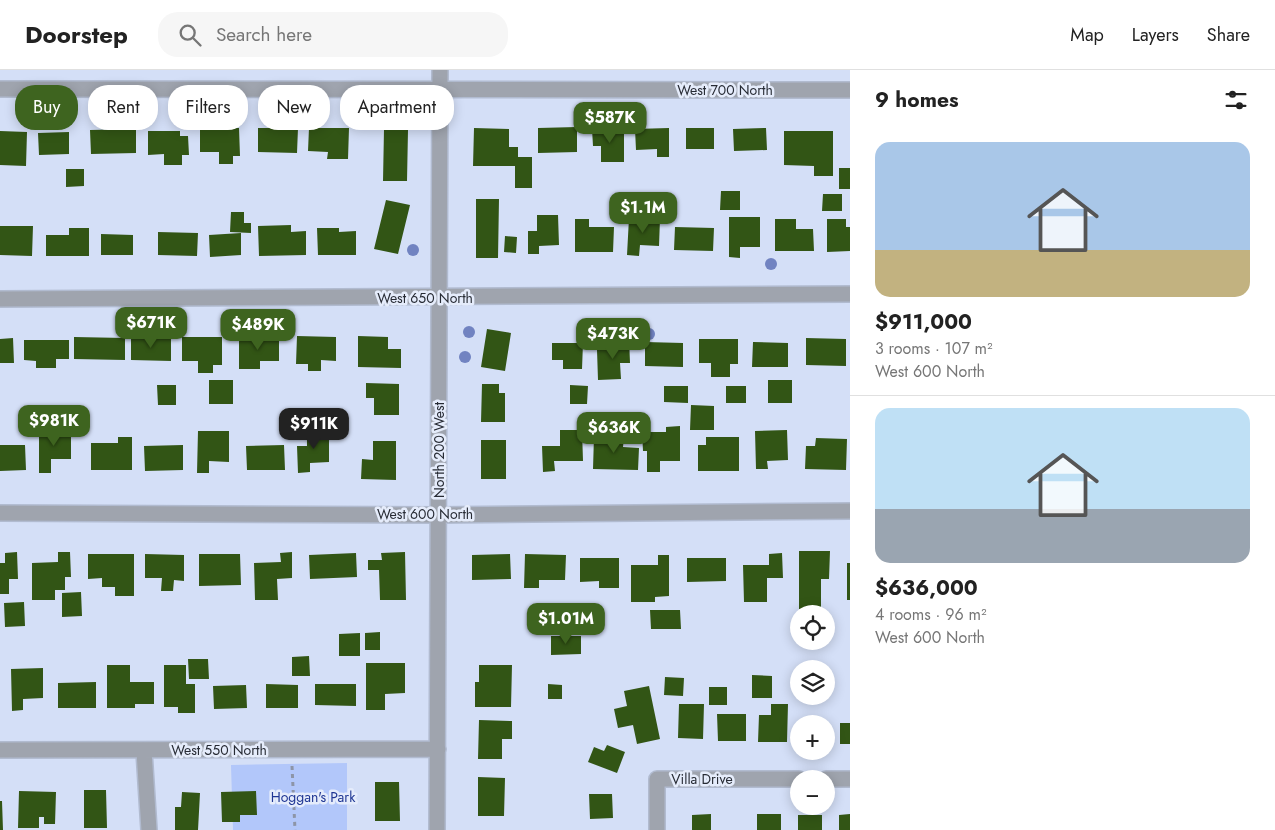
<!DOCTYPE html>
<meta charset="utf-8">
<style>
:root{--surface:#fff;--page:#f6f6f6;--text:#222;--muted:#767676;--line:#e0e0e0;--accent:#3e641f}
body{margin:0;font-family:Jost,sans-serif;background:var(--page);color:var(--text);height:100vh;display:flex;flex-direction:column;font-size:19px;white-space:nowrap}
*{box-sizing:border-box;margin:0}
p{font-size:16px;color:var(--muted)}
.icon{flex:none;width:28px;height:28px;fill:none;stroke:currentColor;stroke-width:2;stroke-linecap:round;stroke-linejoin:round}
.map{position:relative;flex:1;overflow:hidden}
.sheet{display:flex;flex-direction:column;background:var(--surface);width:425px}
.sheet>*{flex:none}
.hud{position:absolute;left:15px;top:15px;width:475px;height:45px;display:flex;gap:10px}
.fabs{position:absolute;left:790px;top:535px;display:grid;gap:10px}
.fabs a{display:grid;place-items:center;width:45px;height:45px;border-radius:50%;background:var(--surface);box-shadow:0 2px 12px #0003;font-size:25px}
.price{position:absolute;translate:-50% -42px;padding:0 11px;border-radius:10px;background:var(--accent);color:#fff;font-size:16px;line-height:32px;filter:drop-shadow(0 1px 2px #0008)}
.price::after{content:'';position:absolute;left:50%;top:30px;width:15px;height:11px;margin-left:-8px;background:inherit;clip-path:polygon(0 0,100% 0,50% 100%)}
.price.selected{background:#222;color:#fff}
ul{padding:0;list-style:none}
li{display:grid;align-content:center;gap:10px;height:265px;padding:0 25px}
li+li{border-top:1px solid var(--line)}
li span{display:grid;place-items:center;height:155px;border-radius:15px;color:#555}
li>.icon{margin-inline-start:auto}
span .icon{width:90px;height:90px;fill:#fffc;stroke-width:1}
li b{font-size:21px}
h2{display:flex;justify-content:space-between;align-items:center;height:60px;padding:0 25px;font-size:21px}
.chip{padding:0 18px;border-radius:20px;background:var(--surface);box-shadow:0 2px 12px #0003;font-size:18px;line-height:45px}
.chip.selected{background:var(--accent);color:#fff}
header{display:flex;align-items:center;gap:30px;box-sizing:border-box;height:70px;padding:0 25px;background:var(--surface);border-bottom:1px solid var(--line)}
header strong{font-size:24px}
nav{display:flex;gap:28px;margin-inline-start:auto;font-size:18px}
.search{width:350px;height:45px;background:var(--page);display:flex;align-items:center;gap:12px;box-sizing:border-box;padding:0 18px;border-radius:20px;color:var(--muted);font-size:19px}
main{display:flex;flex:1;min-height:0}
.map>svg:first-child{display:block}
.green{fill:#b2c7fa}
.building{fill:#325515}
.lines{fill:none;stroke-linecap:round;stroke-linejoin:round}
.minor-casing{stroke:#b1bbd0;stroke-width:18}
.path{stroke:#8d95a7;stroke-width:3;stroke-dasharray:4 4;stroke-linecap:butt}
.minor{stroke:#9fa4ae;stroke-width:15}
.tree{fill:#7183c1}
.labels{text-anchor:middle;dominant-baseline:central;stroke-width:5;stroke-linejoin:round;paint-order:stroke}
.street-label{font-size:14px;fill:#272b34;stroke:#e5ecfb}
.park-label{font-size:14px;fill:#203794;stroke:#e5ecfb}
</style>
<header>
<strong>Doorstep</strong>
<div class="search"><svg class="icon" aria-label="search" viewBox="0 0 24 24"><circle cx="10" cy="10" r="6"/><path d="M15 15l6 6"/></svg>Search here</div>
<nav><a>Map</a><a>Layers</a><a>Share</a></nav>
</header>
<main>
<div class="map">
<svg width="850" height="760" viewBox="0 0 850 760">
<rect width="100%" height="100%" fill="#d4dff7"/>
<!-- green -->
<path class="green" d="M347,693V760H233L231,695Z"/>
<!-- building -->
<path class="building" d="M577,57V82L538,83V58Z
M200,58H239L240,86H233V94H219V82H200Z
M258,58H298L297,83L258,82Z
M309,58H349L348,89H327L328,82L308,81Z
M474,58L509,59V77H518V87H532V118H515V96H473Z
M624,58V92H601V76H593L592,59Z
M669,58V87H657V79L636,80L635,59Z
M686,58H714V79H686Z
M766,58L767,80L734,81L733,59Z
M136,59V83L91,84L90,60Z
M384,59L408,60L407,111H383Z
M0,61L27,62L26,96L0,95Z
M148,61H180V66H188L189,85H182V95H164V84L148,85Z
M784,61H833V106H814V96L784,95Z
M69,62V84L39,85L38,63Z
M839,98H850V119H839Z
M66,99H84V116L66,117Z
M721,121H740V140H720Z
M823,124H842V141H822Z
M476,129H499L498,188H476Z
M386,130L410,135L398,184L374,179Z
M231,142H244V153H251V163L230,162Z
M537,145H558L559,175L539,176V184H528V161H537Z
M729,147H760V177H740V188L729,187Z
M629,148L660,149L659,176L640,175L639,186L627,185Z
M575,149H589V157H614L613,182H575Z
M775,149H796V159H813L814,181H775Z
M827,149H846V157H850V181L827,182Z
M291,155V162L306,161V185L259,186L258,156Z
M0,156H33L32,186L0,185Z
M675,157L714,158L713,181L674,180Z
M69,158H89V186H46V165H69Z
M317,158H339V162L356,161V185H318Z
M158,162L198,163L197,186L158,185Z
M241,163V185L210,187L209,165Z
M101,164L133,165V185H101Z
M505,166L517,167L516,183L504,182Z
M487,259L511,263L505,301L481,297Z
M131,266L171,267V291L131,290Z
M297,266L336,267V291L321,290V301H308V294H296Z
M358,266L388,267V279H401V298L358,297Z
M74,267L125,268V290L74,289Z
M182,267H222V295H213V303H198V291H182Z
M239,267H279V291H260V299H239Z
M13,268L14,293H0V269Z
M617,268H629L630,293H620L621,309L598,310L597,280H617Z
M806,268L846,269V296L806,295Z
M699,269H738V294H730V307H711V293H699Z
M24,270H69V289H56V298H36V291L24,290Z
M645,272L683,273V297L645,296Z
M753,272L788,273V297H752Z
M552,273H583L582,299H563V290H552Z
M209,310H233V334H209Z
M768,310H792V333H768Z
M366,313L399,314V345H374V328H366Z
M482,314H499V323H505V352H481Z
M157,315H176V335H158Z
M570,315L588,316L587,334H570Z
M664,316H688V333L664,332Z
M726,316H746V333H726Z
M691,335L714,336V360H690Z
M680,356V391H660V402H647V381H643L642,362H666V357Z
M39,359H71V389H51V403H39Z
M329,360V392L310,393V402L298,403L297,376H307V361Z
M560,360H582L583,391H554L555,401L543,402L542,376H560Z
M787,360L788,390L767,391L768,399H756L755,361Z
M198,361H229V392L209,391V403H197Z
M594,366L624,367L623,377L639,378L638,400L593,399Z
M118,367H132V400H91V373H118Z
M706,367H739V401H698V375H706Z
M816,368L847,369L846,400L805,399L806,376H815Z
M481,370H506V409H481Z
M373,371H396V410L361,409L362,389L373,390Z
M0,375H25L26,400L0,401Z
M183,375V400L145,401L144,376Z
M284,375L285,400H247L246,376Z
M799,481H830L829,509H821V539H799Z
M17,482L18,509H9V524H0V493H5V483Z
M58,482H70L71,507H65V520H55V530H32V493L58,492Z
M292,482V508L277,509L278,530H255L254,493L281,492L280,483Z
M405,482L406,530H380L379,500H368V490H382L381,483Z
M356,483L357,507L310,509L309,485Z
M782,483L783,508H767V532H744L743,495H769V484Z
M88,484H134V526H115V517H102V508L88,509Z
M145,484L184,485V511L174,510L173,521H161L162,508H145Z
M199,484H240L241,515L199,516Z
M510,484L511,509L472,510V485Z
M525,484L566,485L565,510H539V518H524Z
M658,485H669V526L655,527V532H631V495H658Z
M580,488H619V518H599V511L580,512Z
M687,488H726V511L687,512Z
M847,493H850V530H847Z
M81,522L82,546L62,547V523Z
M24,532L25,556L5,557L4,533Z
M650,540H680L681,559H651Z
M380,562V580H365V563Z
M360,563V586H339V564Z
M551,566H581V584L551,585Z
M309,586L310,606H292V587Z
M188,589H208L209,609H189Z
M366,593H405V623L385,624V640H366Z
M107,595H130V612H154V634H135V638H107Z
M164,595H186V614H195V643H178V637H164Z
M479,595H512L511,637H475V612H479Z
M43,598V628L23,629V640L12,641L11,599Z
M752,605L772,606V628H752Z
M665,607L684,608L683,626L664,625Z
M96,612V638H58V613Z
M266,614L298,615V638H266Z
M315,614H356V636L315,635Z
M548,614L562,615V629H548Z
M246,615L247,638L214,639L213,616Z
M649,616L660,669L637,674L633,655L618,658L614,639L627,636L624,621Z
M709,617H727V635H709Z
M679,634H704L703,669L678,668Z
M771,634H788L787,672H758L759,645H771Z
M717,644H746V671H718Z
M479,650L512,651V669H502V689H478Z
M827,651V654H801V652Z
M840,653H850V674H840Z
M607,675L625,682L617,703L588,692L594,677L604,681Z
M478,707L505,708L504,746H478Z
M375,712H399L400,751H375Z
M84,720H106L107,758H84Z
M19,721L56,722L55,754H44V747H39V758H18Z
M256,721L257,745H240V752H222L221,722Z
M182,722L200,723L198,760H175V737H181Z
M589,724H612L613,748L590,749Z
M0,731H2L3,760H0Z
M711,744V760H692V745Z
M757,744H781V760H757Z
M850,744V760H839V745Z
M798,745H822V760H798Z"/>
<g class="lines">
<defs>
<path id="minor" d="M0,19L850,20
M0,229L850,224
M0,443L438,445L850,441
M0,680L438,679
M144,681L149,760
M826,709H850
M437,760L440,0
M657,760V709H799"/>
</defs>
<!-- minor casing -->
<use href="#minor" class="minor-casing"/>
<!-- path -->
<path class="path" d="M292,696L295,760"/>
<!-- minor -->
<use href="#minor" class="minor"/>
</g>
<!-- trees -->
<g class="tree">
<circle cx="413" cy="180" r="6"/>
<circle cx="771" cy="194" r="6"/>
<circle cx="469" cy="262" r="6"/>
<circle cx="649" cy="264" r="6"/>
<circle cx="465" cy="287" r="6"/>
</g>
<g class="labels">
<!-- street labels -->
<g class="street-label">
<text x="725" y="20">West 700 North</text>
<text x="425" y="228">West 650 North</text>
<text transform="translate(439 380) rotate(-90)">North 200 West</text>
<text x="425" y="444">West 600 North</text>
<text x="219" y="680">West 550 North</text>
<text x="702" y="709">Villa Drive</text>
</g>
<!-- park labels -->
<g class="park-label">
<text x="313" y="727">Hoggan's Park</text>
</g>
</g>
</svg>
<div class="fabs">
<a><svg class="icon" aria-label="locate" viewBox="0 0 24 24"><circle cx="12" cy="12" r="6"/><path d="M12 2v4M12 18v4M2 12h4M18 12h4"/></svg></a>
<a><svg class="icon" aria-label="layers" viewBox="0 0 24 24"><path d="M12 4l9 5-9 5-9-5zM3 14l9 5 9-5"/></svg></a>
<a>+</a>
<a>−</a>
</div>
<b class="price" style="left:610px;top:74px">$587K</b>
<b class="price" style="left:643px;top:164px">$1.1M</b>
<b class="price" style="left:151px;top:279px">$671K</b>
<b class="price" style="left:258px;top:281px">$489K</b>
<b class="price" style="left:613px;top:290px">$473K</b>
<b class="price" style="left:54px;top:377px">$981K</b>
<b class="price selected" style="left:314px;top:380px">$911K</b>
<b class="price" style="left:614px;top:384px">$636K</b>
<b class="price" style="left:566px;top:575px">$1.01M</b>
<div class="hud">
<a class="chip selected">Buy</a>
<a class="chip">Rent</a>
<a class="chip">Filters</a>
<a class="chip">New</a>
<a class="chip">Apartment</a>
</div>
</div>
<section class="sheet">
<h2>9 homes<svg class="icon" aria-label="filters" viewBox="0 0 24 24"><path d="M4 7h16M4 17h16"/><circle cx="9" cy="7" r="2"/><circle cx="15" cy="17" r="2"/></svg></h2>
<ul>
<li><span style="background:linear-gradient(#a9c7e8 70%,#c2b280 0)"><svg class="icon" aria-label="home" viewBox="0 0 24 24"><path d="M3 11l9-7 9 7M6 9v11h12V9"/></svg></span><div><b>$911,000</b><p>3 rooms · 107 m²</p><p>West 600 North</p></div></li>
<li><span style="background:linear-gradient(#bfe0f5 65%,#9aa5b1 0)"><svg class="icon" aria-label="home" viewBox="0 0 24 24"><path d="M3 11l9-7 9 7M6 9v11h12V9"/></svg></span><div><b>$636,000</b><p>4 rooms · 96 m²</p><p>West 600 North</p></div></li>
</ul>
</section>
</main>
